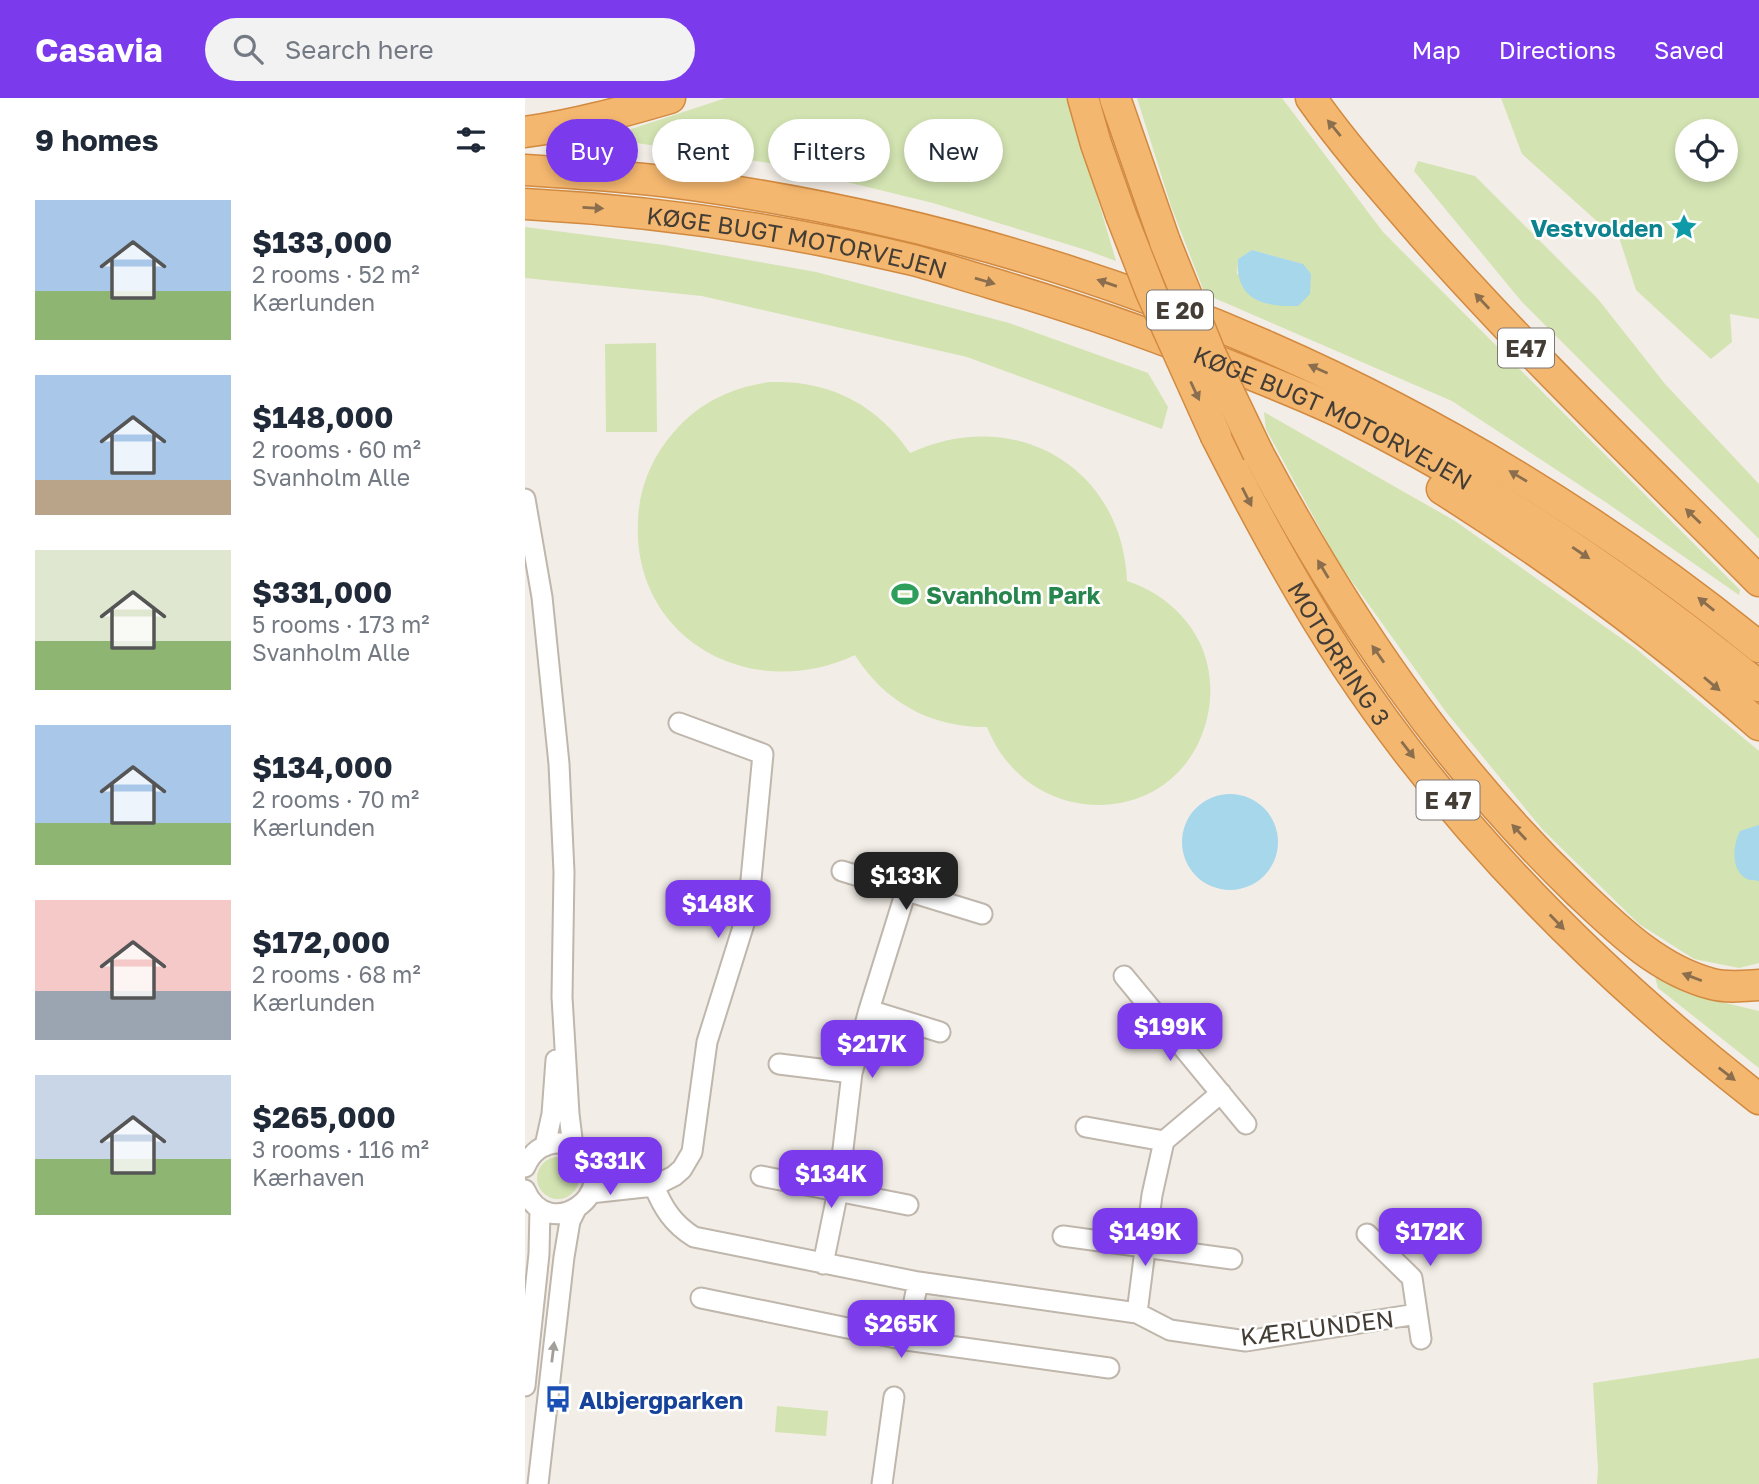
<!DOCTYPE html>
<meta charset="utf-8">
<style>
:root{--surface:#fff;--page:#f2f2f3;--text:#1f2937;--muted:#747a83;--accent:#7c3aed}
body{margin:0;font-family:"Golos Text",sans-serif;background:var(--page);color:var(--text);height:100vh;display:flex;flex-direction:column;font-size:26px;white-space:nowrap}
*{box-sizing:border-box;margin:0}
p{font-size:23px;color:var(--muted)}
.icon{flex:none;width:38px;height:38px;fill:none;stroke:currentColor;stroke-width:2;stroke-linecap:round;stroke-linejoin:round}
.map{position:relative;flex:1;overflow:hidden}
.drawer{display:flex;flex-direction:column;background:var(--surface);width:525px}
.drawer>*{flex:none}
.banner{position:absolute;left:21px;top:21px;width:665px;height:63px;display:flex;gap:14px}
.tools{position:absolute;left:1150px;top:21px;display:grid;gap:14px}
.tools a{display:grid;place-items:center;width:63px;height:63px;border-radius:50%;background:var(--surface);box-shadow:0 4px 10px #0003;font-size:35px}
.price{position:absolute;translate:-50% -60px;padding:0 16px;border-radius:14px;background:var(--accent);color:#fff;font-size:23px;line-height:46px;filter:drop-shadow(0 2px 4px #0008)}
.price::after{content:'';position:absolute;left:50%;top:42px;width:21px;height:16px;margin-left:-10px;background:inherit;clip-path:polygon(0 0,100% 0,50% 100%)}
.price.current{background:#222;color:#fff}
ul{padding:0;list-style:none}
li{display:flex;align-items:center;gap:21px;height:175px;padding:0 35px}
li span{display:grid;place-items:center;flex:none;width:196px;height:140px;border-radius:0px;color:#555}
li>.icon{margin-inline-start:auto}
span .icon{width:84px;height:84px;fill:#fffc;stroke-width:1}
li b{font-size:30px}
h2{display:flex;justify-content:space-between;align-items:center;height:84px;padding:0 35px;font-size:30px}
.chip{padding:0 24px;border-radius:32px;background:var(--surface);box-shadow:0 4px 10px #0003;font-size:24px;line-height:63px}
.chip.current{background:var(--accent);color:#fff}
header{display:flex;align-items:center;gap:42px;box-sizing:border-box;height:98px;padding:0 35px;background:var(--accent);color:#fff}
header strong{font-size:33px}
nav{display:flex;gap:38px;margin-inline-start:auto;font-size:24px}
.search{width:490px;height:63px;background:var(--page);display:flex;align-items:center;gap:18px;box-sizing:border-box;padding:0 24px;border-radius:38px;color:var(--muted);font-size:26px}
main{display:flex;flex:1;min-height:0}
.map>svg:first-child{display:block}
.green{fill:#d3e3b1;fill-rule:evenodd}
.water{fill:#a6d7eb}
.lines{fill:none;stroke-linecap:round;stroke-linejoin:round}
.minor-casing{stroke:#bfb6ac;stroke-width:23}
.highway-casing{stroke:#d28a40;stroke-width:33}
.minor{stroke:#fff;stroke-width:19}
.highway{stroke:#f4b76f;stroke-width:30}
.highway-bridge-casing{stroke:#d28a40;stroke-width:33;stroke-linecap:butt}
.highway-bridge{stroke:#f4b76f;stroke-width:30}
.oneway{fill:#8a6e4d}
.oneway2{fill:#a29e9a}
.labels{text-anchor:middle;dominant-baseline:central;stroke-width:5;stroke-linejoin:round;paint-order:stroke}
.shield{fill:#fff;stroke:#7c7772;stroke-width:2}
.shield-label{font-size:23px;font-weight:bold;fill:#443d36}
.culture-label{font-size:24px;font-weight:bold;fill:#0d838f;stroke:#fff;text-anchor:end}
.street-label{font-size:24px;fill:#443d36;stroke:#fff}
.leisure-label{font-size:24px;font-weight:bold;fill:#27864d;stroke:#fff;text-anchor:start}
.transit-label{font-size:24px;font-weight:bold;fill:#164399;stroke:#fff;text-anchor:start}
</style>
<header>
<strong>Casavia</strong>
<div class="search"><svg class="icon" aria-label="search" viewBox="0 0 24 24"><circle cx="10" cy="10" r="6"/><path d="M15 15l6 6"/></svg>Search here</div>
<nav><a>Map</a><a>Directions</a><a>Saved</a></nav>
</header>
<main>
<section class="drawer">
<h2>9 homes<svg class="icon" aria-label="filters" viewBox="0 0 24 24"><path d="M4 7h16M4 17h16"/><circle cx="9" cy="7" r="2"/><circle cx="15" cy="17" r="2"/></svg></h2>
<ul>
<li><span style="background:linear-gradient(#a9c7e8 65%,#8fb573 0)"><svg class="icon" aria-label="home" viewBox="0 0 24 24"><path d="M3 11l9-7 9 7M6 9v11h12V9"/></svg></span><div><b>$133,000</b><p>2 rooms · 52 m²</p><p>Kærlunden</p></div></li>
<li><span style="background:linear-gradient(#a9c7e8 75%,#b9a48a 0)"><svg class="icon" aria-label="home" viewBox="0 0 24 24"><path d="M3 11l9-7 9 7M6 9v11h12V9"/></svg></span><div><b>$148,000</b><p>2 rooms · 60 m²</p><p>Svanholm Alle</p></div></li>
<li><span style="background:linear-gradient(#dfe7d0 65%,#8fb573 0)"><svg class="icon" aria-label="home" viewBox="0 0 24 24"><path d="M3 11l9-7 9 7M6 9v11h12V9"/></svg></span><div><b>$331,000</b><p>5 rooms · 173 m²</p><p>Svanholm Alle</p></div></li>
<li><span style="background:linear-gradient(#a9c7e8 70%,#8fb573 0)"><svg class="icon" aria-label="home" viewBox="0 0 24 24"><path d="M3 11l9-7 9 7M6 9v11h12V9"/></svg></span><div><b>$134,000</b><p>2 rooms · 70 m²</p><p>Kærlunden</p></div></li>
<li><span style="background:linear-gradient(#f6c9c9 65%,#9aa5b1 0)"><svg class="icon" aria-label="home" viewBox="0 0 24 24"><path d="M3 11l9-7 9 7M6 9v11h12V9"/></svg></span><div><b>$172,000</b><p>2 rooms · 68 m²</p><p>Kærlunden</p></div></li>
<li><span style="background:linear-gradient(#c9d6e8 60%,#8fb573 0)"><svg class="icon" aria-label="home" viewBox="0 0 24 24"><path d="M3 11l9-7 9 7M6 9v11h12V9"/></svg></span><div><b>$265,000</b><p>3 rooms · 116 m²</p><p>Kærhaven</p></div></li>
</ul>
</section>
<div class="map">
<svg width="1234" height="1386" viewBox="0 0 1234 1386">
<rect width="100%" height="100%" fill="#f2ede6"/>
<!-- green -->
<path class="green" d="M201,0H543L591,163L561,152L408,105L244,65L79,40Z
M612,0H757L858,134L1215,492L1214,497L1082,405L927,303L680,196L646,108ZM727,152L777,166L712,176L713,161Z
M976,0H1234V221L1205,216L1207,244L1186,261L1111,192L1092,133L1074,125L997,56ZM1162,33H1200V72H1162Z
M893,63L950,78L1073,201L1140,286L1234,386V441L997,204L889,73Z
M0,129L139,147L291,174L484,225L623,275L643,309L637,331L442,259L177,198L0,180Z
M131,245L132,334H81L80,246Z
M245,284C304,282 352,306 385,355C488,307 597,367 602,483C633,493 659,514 674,543C685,565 688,592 683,616C659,732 505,738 462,629C407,630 359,604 330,557C227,606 107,542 113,423C114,390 127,359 148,335C173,305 207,289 245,284Z
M739,314L930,423L1110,550L1234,653V865L1214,870L1169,861L1114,826L1018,732L921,614L813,464L741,331Z
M1130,879L1163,896L1234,913V970L1133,890Z
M12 1080a21 21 0 1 1 42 0a21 21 0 1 1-42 0Z
M1234,1260V1386H1072L1073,1371L1068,1285Z
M252,1308L303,1313L301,1338L250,1334Z"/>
<!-- water -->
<path class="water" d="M727,152L778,166L786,176L785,196L773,208C738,209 710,202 713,161Z
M657 744a48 48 0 1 1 96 0a48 48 0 1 1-96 0Z
M1234,727V783C1230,782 1226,783 1222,781C1205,772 1208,747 1215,733Z"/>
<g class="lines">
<defs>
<path id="minor" d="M0,401L17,499L34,666L39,774L37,899L44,1016L48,1049
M317,773L457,816
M599,878L721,1026
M344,912L415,934
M254,966L327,975
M561,1029L639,1043
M20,1048L27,1016L31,962
M0,1069C6,1055 18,1045 34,1045C43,1045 51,1050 58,1056C97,1094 24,1147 0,1092
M67,1070C89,1077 106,1078 129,1088
M236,1078L383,1107
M129,1088C138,1110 148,1126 169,1139L393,1184L612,1215L645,1232L721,1243L892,1216
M65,1095L129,1088L149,1078L157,1071L167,1054L182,944L223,813L238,656L154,625
M842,1136L887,1180L896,1241
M538,1138L707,1161
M298,1166L313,1093L327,975L344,912L381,793
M176,1200L381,1242L584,1270
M612,1215L627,1097L639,1043L696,995
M381,1242L393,1184
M0,1288L14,1156L15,1111
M13,1386L39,1159L45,1123L51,1111
M357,1386L369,1299"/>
<g id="highway">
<path d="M558,0L571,46L596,117"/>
<path d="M590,0L640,144"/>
<path d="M786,0C819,47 859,92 897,136C1004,257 1120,368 1234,483"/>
<path d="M0,34C50,27 97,14 145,0"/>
<path d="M0,72C63,76 126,80 188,90C576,148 930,302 1234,549"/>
<path id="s1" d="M0,106C130,113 262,132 388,162C415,169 441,178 466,185C536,206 604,228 672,255C722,275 773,294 821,317C970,390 1106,484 1234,588"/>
<path id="s2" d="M691,338C731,417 773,495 822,569C933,736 1077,878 1234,1001"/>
<path d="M733,355C821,519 918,664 1053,794C1092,831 1133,872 1187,886C1202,890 1219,888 1234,887"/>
<path d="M917,391C1029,462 1135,539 1234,627"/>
</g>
</defs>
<!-- minor casing -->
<use href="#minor" class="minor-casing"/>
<!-- highway casing -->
<use href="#highway" class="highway-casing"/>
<!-- minor -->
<use href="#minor" class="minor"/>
<!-- highway -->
<use href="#highway" class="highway"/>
<defs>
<path id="highway-bridge" d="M596,117L626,194L691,338
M640,144L685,255L733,355"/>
</defs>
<!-- highway-bridge casing -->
<use href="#highway-bridge" class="highway-bridge-casing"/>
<!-- highway-bridge -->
<use href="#highway-bridge" class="highway-bridge"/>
</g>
<!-- one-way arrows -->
<defs><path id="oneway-solid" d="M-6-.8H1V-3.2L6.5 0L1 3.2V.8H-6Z" transform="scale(1.75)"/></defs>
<g class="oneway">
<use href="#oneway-solid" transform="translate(809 30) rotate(-129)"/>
<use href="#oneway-solid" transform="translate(68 110) rotate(3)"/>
<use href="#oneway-solid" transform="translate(460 183) rotate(16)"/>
<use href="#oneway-solid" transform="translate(582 185) rotate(-161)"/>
<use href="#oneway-solid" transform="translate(957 203) rotate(-133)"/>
<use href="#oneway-solid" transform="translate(793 271) rotate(-156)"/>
<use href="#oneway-solid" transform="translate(670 293) rotate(65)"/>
<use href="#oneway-solid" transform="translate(993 378) rotate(-149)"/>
<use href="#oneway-solid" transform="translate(722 399) rotate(63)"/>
<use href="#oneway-solid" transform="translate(1168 418) rotate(-136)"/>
<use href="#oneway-solid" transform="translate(1056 455) rotate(34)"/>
<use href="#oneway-solid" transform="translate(798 471) rotate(-121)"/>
<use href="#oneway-solid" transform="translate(1181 506) rotate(-141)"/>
<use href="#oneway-solid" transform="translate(853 556) rotate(-125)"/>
<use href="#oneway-solid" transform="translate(1187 586) rotate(40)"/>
<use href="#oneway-solid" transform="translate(883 652) rotate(52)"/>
<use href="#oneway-solid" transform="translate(994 734) rotate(-133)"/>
<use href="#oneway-solid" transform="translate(1032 824) rotate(46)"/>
<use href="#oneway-solid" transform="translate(1167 879) rotate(-159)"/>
<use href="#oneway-solid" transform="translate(1202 976) rotate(38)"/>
</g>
<use class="oneway2" href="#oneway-solid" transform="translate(28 1254) rotate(-83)"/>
<!-- icons -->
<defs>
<symbol id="sight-bare" viewBox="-9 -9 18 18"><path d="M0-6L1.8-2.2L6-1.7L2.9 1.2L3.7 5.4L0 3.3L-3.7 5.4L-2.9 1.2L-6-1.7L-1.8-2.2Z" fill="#0f9aa8" stroke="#fff" stroke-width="2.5" paint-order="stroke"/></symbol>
<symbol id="stadium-bare" viewBox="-9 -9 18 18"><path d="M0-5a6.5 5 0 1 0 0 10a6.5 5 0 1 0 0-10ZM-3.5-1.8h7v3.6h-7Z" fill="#2e9e5b" stroke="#fff" stroke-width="2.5" paint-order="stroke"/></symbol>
<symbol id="bus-bare" viewBox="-9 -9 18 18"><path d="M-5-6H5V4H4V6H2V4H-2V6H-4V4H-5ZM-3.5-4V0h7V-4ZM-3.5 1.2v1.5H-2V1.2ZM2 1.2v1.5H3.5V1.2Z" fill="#1a4fb4" stroke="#fff" stroke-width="2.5" paint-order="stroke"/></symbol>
</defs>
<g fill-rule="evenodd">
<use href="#sight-bare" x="1140" y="110" width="38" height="38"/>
<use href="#stadium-bare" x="361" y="477" width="38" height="38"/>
<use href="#bus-bare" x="14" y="1282" width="38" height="38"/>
</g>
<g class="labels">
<!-- shield labels -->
<g class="shield">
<rect x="622" y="192.5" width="66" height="39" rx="5"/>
<rect x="973" y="230.5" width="56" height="39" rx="5"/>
<rect x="891.5" y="682.5" width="63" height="39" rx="5"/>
</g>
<g class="shield-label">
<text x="655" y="212">E 20</text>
<text x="1001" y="250">E47</text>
<text x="923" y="702">E 47</text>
</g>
<!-- culture labels -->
<g class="culture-label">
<text x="1138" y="129">Vestvolden</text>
</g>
<!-- street labels -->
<g class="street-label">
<text stroke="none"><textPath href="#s1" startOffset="275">KØGE BUGT MOTORVEJEN</textPath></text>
<text stroke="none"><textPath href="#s1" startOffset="842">KØGE BUGT MOTORVEJEN</textPath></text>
<text stroke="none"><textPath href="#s2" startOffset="250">MOTORRING 3</textPath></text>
<text transform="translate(792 1229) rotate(-7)">KÆRLUNDEN</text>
</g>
<!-- leisure labels -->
<g class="leisure-label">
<text x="401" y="496">Svanholm Park</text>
</g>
<!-- transit labels -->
<g class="transit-label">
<text x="54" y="1301">Albjergparken</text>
</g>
</g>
</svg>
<div class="tools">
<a><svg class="icon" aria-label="locate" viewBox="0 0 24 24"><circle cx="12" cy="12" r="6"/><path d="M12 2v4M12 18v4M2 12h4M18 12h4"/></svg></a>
</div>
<b class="price current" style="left:381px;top:814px">$133K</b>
<b class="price" style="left:193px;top:842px">$148K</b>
<b class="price" style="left:645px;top:965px">$199K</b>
<b class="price" style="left:347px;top:982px">$217K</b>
<b class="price" style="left:85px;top:1099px">$331K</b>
<b class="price" style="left:306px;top:1112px">$134K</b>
<b class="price" style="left:620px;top:1170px">$149K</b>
<b class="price" style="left:905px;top:1170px">$172K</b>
<b class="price" style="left:376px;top:1262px">$265K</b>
<div class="banner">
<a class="chip current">Buy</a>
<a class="chip">Rent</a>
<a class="chip">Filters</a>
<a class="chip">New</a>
</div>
</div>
</main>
